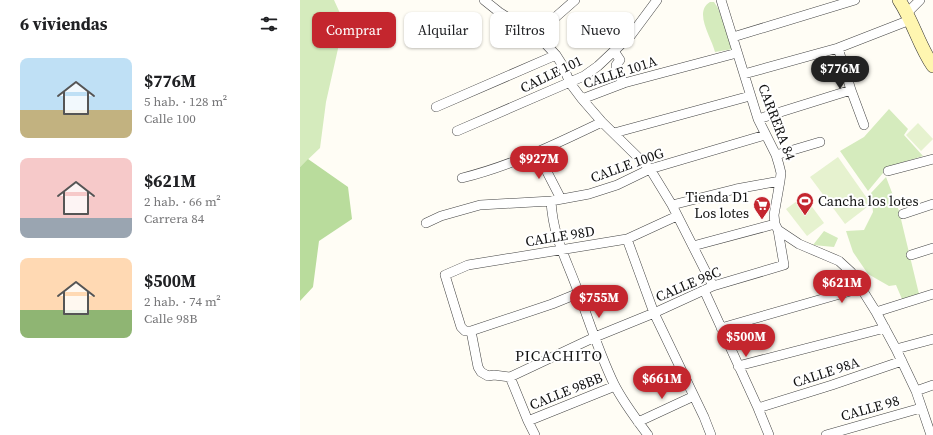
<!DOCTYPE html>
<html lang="es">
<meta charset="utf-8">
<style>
:root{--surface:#fff;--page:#f6f6f6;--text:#202124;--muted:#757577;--accent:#c4262e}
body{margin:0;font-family:"Source Serif 4",serif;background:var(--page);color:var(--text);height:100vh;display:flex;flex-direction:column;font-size:15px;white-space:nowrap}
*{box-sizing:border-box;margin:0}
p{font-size:13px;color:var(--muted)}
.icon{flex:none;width:22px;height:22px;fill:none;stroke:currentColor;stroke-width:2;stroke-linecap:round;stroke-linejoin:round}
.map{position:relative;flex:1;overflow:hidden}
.details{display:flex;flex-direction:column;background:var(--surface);width:300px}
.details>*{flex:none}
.top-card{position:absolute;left:12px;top:12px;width:380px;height:36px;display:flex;gap:8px}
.price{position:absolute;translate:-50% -34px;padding:0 9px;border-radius:14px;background:var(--accent);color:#fff;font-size:13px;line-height:26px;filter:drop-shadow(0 1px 2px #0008)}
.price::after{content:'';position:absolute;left:50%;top:24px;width:12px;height:9px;margin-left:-6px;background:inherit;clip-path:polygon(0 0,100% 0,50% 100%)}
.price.selected{background:#222;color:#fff}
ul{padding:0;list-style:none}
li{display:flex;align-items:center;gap:12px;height:100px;padding:0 20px}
li span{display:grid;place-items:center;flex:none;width:112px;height:80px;border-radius:8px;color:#555}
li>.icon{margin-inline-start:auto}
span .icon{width:48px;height:48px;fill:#fffc;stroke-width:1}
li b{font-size:17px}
h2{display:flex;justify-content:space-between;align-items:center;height:48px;padding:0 20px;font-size:17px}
.tag{padding:0 14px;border-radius:8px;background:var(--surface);box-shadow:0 1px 3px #0004;font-size:14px;line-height:36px}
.tag.selected{background:var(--accent);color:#fff}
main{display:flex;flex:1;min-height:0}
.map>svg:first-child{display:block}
.green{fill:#d5ebbd}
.forest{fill:#b9dc9c}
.pitch{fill:#e6f2cf}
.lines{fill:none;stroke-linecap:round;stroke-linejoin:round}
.street-casing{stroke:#444;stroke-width:10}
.secondary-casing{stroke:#333;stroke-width:14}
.street{stroke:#fff;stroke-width:9}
.secondary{stroke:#fff6b0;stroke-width:13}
.labels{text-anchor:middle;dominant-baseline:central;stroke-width:4;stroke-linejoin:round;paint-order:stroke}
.street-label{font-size:14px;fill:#111;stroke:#fff}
.poi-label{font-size:14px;fill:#111;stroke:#fff;text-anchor:end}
.neighbourhood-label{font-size:15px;letter-spacing:1px;fill:#111;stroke:#fff}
</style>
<main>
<section class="details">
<h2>6 viviendas<svg class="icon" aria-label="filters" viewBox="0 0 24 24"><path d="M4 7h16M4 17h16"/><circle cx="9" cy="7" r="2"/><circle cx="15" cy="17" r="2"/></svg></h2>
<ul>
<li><span style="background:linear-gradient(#bfe0f5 65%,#c2b280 0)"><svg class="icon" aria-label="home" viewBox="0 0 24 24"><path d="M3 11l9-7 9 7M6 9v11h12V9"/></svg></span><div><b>$776M</b><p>5 hab. · 128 m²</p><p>Calle 100</p></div></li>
<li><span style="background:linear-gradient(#f6c9c9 75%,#9aa5b1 0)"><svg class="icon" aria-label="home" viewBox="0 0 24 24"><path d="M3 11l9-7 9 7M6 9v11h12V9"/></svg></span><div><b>$621M</b><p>2 hab. · 66 m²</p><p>Carrera 84</p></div></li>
<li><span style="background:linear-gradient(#ffd9b3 65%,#8fb573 0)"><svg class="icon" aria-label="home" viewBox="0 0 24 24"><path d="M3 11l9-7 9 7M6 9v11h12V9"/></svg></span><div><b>$500M</b><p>2 hab. · 74 m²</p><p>Calle 98B</p></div></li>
</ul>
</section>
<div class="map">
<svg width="633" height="435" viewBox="0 0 633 435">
<rect width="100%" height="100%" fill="#fffdf5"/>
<!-- green -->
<path class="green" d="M0,0H34L44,22L26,102L20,148L0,167Z
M410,2H414L418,8L433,49L415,52C412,38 393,12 410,2Z
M589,109L608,129L604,135L623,156L588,167L568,191L540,151L564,137Z
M586,177L599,211L619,294L602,299L596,285L589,286L568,274L553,252L546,231L564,230L573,212L571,193Z
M524,231L538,238L534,247L513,245Z"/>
<!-- forest -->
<path class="forest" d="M8,159L48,187L52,219L19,241L13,287L0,301V167Z"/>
<!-- pitch -->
<path class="pitch" d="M618,123L633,139L621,151L606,135Z
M538,157L571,204L545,224L510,177Z
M504,196L524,223L507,236L486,209Z"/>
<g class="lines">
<defs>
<path id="street" d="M184,0L199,12L240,38L256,55L263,66L270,83L282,99L302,122L350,169L372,205L413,286
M421,0L458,119L476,155L479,165L481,173L480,181L474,215L475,224L478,230L499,244L539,261L551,272L576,312L596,349L616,391L631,435
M607,13L620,0
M305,24L321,43
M433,37L555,0
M240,38L250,22L275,0
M538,48L551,90L564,125
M314,51L320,60L316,65V71L324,83
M444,74L538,48L610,20
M282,99L324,83L437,53
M136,107L256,55
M458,119L551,90
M157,131L284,76L298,66L331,35L357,0
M314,133L450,96
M239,152L244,166L261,199
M476,155L520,142
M588,171L633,159
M162,178C211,166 256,144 302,122
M251,201C253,238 267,260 279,294C290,324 300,355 314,384C323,402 336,419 348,435
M372,205L436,189L480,181
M603,214L633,204
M377,216L327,239L168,265L145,275L161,327L165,331H171L178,367L181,372L188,376L194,375L210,377L295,337L354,313L413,286L484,265L478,230
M126,223L141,216L180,205L251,201L289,194L317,185L350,169L465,135
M327,239L354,313L404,417L411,435
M393,246L475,224
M611,255L633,248
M404,290L458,408L469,435
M576,312L633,294
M421,328L561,288
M171,331L252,304L279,293
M596,349L633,339
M438,366L585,328
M210,377L228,421L235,435
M616,391L633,385
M458,408L532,385L602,361
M228,421L315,386
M338,422L394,396
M526,435L621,408"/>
<path id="secondary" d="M599,0C613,21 619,46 633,66"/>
</defs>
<!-- street casing -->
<use href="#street" class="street-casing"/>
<!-- secondary casing -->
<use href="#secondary" class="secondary-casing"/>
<!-- street -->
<use href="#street" class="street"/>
<!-- secondary -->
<use href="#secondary" class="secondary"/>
</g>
<!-- icons -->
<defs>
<symbol id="stadium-pin" viewBox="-11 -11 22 30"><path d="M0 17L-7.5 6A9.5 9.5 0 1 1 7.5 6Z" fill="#c4262e" stroke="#fff"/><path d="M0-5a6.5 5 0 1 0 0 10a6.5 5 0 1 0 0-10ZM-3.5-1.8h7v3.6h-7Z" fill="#fff"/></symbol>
<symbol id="supermarket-pin" viewBox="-11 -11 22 30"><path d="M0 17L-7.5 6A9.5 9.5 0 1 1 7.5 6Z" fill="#c4262e" stroke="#fff"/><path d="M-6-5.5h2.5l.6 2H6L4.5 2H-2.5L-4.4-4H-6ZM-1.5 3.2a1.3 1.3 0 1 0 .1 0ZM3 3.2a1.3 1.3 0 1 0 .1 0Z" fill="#fff"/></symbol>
</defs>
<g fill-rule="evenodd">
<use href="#stadium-pin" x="495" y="191" width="20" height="27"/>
<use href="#supermarket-pin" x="452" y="195" width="20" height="27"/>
</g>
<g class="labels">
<!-- street labels -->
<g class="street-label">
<text transform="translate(320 72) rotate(-18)">CALLE 101A</text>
<text transform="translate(251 74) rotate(-26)">CALLE 101</text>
<text transform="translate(477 122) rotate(69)">CARRERA 84</text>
<text transform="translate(327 165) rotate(-20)">CALLE 100G</text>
<text transform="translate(260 236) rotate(-9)">CALLE 98D</text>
<text transform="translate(388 284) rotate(-23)">CALLE 98C</text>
<text transform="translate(526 372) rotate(-18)">CALLE 98A</text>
<text transform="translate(266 391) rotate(-22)">CALLE 98BB</text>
<text transform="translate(570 408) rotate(-16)">CALLE 98</text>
</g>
<!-- poi labels -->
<g class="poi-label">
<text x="449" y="197">Tienda D1<tspan x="449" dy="16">Los lotes</tspan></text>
<text x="518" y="201" text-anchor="start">Cancha los lotes</text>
</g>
<!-- neighbourhood labels -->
<g class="neighbourhood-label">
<text x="259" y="355">PICACHITO</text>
</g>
</g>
</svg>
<b class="price selected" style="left:540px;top:90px">$776M</b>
<b class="price" style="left:239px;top:180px">$927M</b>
<b class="price" style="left:542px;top:304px">$621M</b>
<b class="price" style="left:299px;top:319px">$755M</b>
<b class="price" style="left:446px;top:358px">$500M</b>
<b class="price" style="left:362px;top:400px">$661M</b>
<div class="top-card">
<a class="tag selected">Comprar</a>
<a class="tag">Alquilar</a>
<a class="tag">Filtros</a>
<a class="tag">Nuevo</a>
</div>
</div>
</main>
